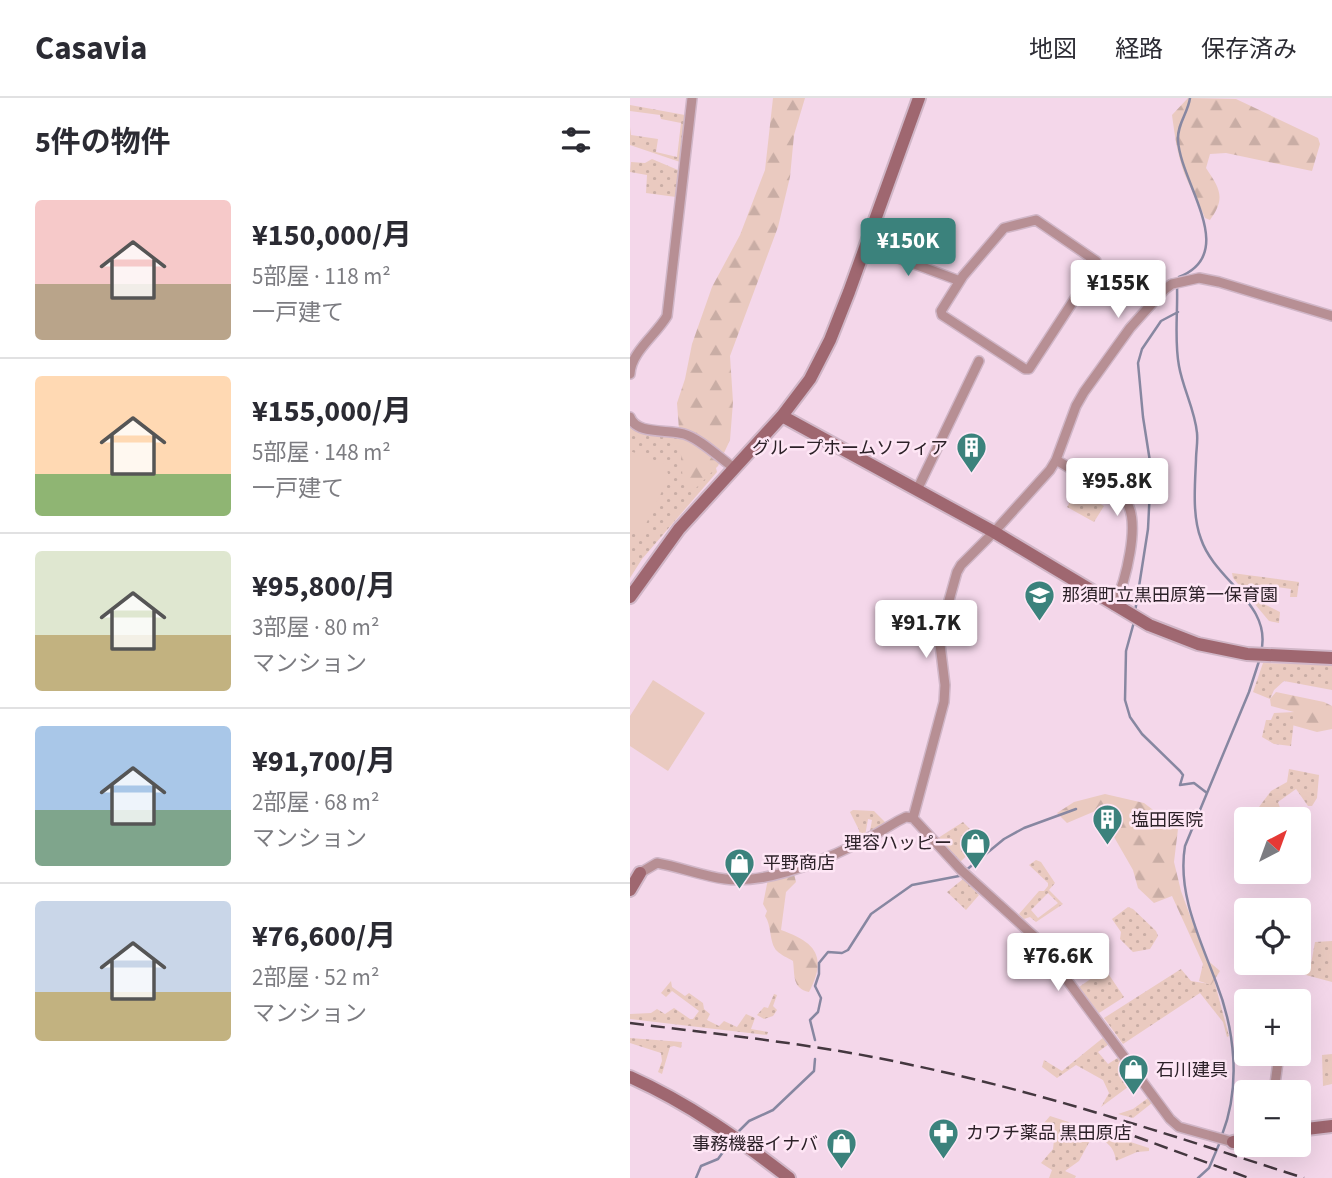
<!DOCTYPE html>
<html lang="ja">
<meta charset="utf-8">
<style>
:root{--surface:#fff;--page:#f7f7f7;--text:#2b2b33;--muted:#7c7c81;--line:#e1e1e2;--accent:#3b827c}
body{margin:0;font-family:"Source Sans 3","Noto Sans JP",sans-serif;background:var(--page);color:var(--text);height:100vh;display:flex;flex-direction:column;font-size:26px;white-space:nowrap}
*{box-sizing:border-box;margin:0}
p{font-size:23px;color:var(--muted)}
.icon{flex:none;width:38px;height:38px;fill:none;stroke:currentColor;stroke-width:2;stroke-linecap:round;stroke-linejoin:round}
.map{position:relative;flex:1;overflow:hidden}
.panel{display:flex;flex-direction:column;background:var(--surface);width:630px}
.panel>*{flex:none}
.needle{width:46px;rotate:41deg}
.buttons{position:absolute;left:604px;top:709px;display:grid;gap:14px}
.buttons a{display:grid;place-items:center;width:77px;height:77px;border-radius:7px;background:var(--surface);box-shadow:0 7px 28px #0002;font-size:35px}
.price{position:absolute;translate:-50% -60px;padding:0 16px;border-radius:7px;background:#fff;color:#222;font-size:23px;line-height:46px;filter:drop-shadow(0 2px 4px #0008)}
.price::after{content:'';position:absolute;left:50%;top:42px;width:21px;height:16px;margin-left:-10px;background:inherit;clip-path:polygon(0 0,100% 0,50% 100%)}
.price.on{background:var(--accent);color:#fff}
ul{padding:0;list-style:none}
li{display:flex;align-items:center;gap:21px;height:175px;padding:0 35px}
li+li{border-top:2px solid var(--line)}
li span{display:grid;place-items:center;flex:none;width:196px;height:140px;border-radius:7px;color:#555}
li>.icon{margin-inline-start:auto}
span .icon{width:84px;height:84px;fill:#fffc;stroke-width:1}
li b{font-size:30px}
h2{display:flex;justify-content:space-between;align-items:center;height:84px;padding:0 35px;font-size:30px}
header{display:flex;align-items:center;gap:42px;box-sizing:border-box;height:98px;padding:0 35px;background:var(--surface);border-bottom:2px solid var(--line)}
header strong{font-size:33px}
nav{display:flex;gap:38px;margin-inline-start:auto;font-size:24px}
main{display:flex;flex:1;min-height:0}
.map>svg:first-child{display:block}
.grass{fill:url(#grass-dots);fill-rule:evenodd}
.forest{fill:url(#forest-firs)}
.garden{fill:#eacac0}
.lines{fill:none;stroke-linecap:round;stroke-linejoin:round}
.stream{stroke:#8787a1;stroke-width:2.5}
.street-casing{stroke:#d0b6c7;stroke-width:12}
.secondary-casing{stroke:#d0b6c7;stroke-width:16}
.street{stroke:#b78f94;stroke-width:9}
.secondary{stroke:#9f6770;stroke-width:12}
.rail{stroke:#44373f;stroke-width:2.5;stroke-dasharray:14 7;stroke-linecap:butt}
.labels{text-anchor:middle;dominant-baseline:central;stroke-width:5;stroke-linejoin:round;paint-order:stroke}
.poi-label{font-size:18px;fill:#2c2128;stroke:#fee6f5;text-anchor:start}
</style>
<header>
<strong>Casavia</strong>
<nav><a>地図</a><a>経路</a><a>保存済み</a></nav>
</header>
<main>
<section class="panel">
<h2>5件の物件<svg class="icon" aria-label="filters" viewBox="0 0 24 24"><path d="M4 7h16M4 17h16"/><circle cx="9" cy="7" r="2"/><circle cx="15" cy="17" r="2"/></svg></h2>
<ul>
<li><span style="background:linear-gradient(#f6c9c9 60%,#b9a48a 0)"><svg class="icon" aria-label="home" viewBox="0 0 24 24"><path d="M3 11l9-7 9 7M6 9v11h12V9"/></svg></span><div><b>¥150,000/月</b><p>5部屋 · 118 m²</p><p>一戸建て</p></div></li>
<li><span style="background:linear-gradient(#ffd9b3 70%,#8fb573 0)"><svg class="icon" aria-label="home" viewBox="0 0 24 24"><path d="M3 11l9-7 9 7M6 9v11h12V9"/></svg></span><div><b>¥155,000/月</b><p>5部屋 · 148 m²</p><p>一戸建て</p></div></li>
<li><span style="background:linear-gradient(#dfe7d0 60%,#c2b280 0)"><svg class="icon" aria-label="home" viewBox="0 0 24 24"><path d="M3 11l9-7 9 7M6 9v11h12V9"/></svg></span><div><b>¥95,800/月</b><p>3部屋 · 80 m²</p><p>マンション</p></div></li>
<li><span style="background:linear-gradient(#a9c7e8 60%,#7fa58c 0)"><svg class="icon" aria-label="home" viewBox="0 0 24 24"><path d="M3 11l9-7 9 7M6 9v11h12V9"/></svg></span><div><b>¥91,700/月</b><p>2部屋 · 68 m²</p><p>マンション</p></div></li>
<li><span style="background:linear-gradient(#c9d6e8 65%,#c2b280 0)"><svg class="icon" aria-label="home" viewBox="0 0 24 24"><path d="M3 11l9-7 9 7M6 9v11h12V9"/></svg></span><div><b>¥76,600/月</b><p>2部屋 · 52 m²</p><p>マンション</p></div></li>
</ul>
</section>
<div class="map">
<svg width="702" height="1080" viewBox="0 0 702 1080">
<defs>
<pattern id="grass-dots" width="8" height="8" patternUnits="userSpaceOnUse" patternTransform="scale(1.75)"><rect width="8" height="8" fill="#eacac0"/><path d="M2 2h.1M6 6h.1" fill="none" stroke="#c9ada5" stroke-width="1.8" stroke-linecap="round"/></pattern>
<pattern id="forest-firs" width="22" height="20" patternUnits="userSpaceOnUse" patternTransform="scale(1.75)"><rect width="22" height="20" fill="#eacac0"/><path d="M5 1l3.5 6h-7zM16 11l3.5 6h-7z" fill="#c9ada5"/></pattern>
</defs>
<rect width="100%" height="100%" fill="#f4d7ea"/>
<!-- grass -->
<path class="grass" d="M0,7L55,17L50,64L0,47V29L1,37L28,41L26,54L47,59L51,25L31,21L30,17L0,13Z
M22,61L48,72L46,99L16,95L17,77L0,74L1,64L15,65Z
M0,326L51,338L85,366L87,374L12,461L0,480Z
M447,392L474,408L464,424L437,409Z
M602,475L669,484L667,499H660L661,491L633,487L634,506L650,514L649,525L639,523L603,480Z
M633,565L702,567V592L654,583L644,592L640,601L623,594Z
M665,614L661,648L644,646L632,639L636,622H641L644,615Z
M659,671L689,677L687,700L682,708H678L666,691L648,704L654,721H620L641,693L657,684Z
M223,712L244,713L256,725L243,733H240L242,722L238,721L235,738L224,744L222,742L229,737V732L220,714Z
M333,724L340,731L331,739L343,752L330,764L308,740Z
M406,762L411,764L425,785L419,792L433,806L406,824L400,819L394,821L389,816L409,793H414L418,788V785L399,767ZM418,795L428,805L408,820L401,812Z
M333,781L349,797L336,812L317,794Z
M498,809L503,811L526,833L528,838L520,851L503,854L490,841L491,834L482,821Z
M702,843V884L661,873L662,865L681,866L685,844Z
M441,854L451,869L441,881L429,863Z
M475,871L494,899L469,915L449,889Z
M551,871L561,883L580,886L584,882L599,938L597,939L593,924L570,895L493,946L474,920Z
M41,883L42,889L55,898L59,895L73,905L74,911L80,916L77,922L89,928L94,923L107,929L116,916L125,920L121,931L138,934L137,937L0,921V916L21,915L27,911L35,916L44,910L60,921H63L69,913L42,893L36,899L31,895Z
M144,896L147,897L143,908L147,912L143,918L134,921L127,917L134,909L138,910Z
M474,939L479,946L468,954L478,966L489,959L506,983L471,1009L479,995L473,982L446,967L427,980L412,969L414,962L432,973Z
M0,940L52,944L51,950L44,948L40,949L32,976L28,974L32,963L31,955L0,945Z
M702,956V986L693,988L692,957Z
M518,1000L522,1005L503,1020L488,1016L503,1011Z
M420,1018L519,1050V1053L507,1054L486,1063C484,1047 476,1044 463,1037L449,1063L435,1073L446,1078L445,1080H419L422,1072L411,1065L423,1051L424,1042L416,1034L414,1025Z"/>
<!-- forest -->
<path class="forest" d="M143,0H175L164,37L160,79L148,129L100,258L103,304L100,342L88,368L63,393L53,385L47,305L55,281L62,246L82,189L110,137L135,72Z
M558,0L606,1L688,40L690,46L682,73L596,55L580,56L576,70C590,91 596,100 580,122L575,120C570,107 563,96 558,84C548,63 545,39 542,17Z
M646,594L694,604L702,608V631L687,634L662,627L664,614L641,608L640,601Z
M475,696L514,705L548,731L544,764L551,793L576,861L590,873L581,887L569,883L573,866L542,798L524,805L508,790L503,772L480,732L481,726L470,711L437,725L427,715L444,704Z
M164,776L166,784L156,794L151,832C185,844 198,858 179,894C162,890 165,878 163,863C158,860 151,857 147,853C139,845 142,828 135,818L137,813L133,806L138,781Z"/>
<!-- garden -->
<path class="garden" d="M0,353L35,366L39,379L12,434L0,436Z
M23,582L75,615L38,673L0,648V618Z"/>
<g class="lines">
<!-- stream -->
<path class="stream" d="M560,0C558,15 547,26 548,42C550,85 610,155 549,179L547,188C548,215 544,242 549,268C553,291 565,312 567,335C568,344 566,353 566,362C565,386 562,418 571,441C585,483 643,506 631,554
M505,514L518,431L521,370L513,319L508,265L512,251L531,223L548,214
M504,524L496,553L495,602L500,619L512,636L550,673L553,677L550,687L564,685L577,695
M185,942L180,922L188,914L191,900L185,888L189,876V865L198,854L212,855L218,852L241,816L282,787L329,778L374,741L394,730L446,711
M107,1035L119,1023L143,1012L184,973L185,961
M592,1037C611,988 605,932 586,884C570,841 547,795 555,748L619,594L630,560
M66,1080L71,1068L88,1061L101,1043
M568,1080L579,1070L590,1044"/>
<defs>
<path id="street" d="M406,122L466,163V168L399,271H395L312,217L311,213L333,178L374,130Z
M236,148L330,183
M0,276C1,254 26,237 37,218L62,0
M0,319C6,337 38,331 54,336C69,340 91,361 104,370
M426,362L495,402C512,423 495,485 484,508
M287,392L349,263
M283,720L314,604L315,587L309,538L327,474L331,467L364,434L420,372L426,362L446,308L454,294L500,230L535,191L542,186L569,180L589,184L702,218
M283,720L331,772L406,840L540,1021L549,1029L603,1044
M10,775L27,765C50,769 72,778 95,781C146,788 226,749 268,723L276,719L283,720
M644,994L649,956"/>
<path id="secondary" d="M152,318L364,434L519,527L568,546L617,556L702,560
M0,499L49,431L152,318L180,281L200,242L219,194L289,0
M0,792L10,775
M0,979C58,1005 109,1041 159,1080
M668,1032L702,1028
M603,1044L616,1041"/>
</defs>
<!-- street casing -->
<use href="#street" class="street-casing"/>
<!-- secondary casing -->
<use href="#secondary" class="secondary-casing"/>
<!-- street -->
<use href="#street" class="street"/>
<!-- secondary -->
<use href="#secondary" class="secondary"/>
<!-- rail -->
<path class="rail" d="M0,925C93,937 186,946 277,966C412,994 543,1038 674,1080
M485,1031L619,1080"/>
</g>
<!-- icons -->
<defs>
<symbol id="building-pin" viewBox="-11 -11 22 30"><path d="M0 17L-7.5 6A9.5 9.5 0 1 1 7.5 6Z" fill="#3b827c" stroke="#fee6f5"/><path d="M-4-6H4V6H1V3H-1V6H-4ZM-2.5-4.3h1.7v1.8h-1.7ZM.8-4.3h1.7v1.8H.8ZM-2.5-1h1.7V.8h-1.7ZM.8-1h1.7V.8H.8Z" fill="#fff"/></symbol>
<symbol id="school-pin" viewBox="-11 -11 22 30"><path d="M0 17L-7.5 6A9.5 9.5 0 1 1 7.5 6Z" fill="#3b827c" stroke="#fee6f5"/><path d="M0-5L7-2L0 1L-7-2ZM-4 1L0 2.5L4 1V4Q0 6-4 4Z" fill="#fff"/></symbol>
<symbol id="shop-pin" viewBox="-11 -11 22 30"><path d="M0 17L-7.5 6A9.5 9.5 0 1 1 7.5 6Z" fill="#3b827c" stroke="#fee6f5"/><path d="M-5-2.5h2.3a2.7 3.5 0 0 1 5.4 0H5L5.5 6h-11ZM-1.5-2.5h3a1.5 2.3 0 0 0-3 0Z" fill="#fff"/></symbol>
<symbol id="pharmacy-pin" viewBox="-11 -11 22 30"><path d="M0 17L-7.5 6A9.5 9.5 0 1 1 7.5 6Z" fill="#3b827c" stroke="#fee6f5"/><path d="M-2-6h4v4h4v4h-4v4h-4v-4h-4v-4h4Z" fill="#fff"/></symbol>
</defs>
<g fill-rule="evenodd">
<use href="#building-pin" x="324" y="332" width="35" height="47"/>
<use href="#school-pin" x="392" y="480" width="35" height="47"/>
<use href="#building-pin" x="460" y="704" width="35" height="47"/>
<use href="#shop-pin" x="328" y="728" width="35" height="47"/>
<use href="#shop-pin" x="92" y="748" width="35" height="47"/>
<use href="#shop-pin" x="486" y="954" width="35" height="47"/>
<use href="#pharmacy-pin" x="296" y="1018" width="35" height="47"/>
<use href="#shop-pin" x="194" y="1028" width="35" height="47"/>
</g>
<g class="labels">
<!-- poi labels -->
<g class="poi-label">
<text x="318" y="350" text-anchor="end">グループホームソフィア</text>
<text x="432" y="497">那須町立黒田原第一保育園</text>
<text x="501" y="722">塩田医院</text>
<text x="322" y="745" text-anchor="end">理容ハッピー</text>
<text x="133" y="765">平野商店</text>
<text x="526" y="972">石川建具</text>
<text x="336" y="1035">カワチ薬品 黒田原店</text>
<text x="188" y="1046" text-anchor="end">事務機器イナバ</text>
</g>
</g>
</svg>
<div class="buttons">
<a><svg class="needle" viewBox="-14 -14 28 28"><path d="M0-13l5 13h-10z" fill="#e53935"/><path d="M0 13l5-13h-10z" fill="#7c7c81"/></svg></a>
<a><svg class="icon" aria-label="locate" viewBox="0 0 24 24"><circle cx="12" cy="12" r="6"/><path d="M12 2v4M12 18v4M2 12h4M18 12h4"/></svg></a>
<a>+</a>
<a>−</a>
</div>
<b class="price on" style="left:278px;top:180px">¥150K</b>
<b class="price" style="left:488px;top:222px">¥155K</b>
<b class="price" style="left:487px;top:420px">¥95.8K</b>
<b class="price" style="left:296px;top:562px">¥91.7K</b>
<b class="price" style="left:428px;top:895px">¥76.6K</b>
</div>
</main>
